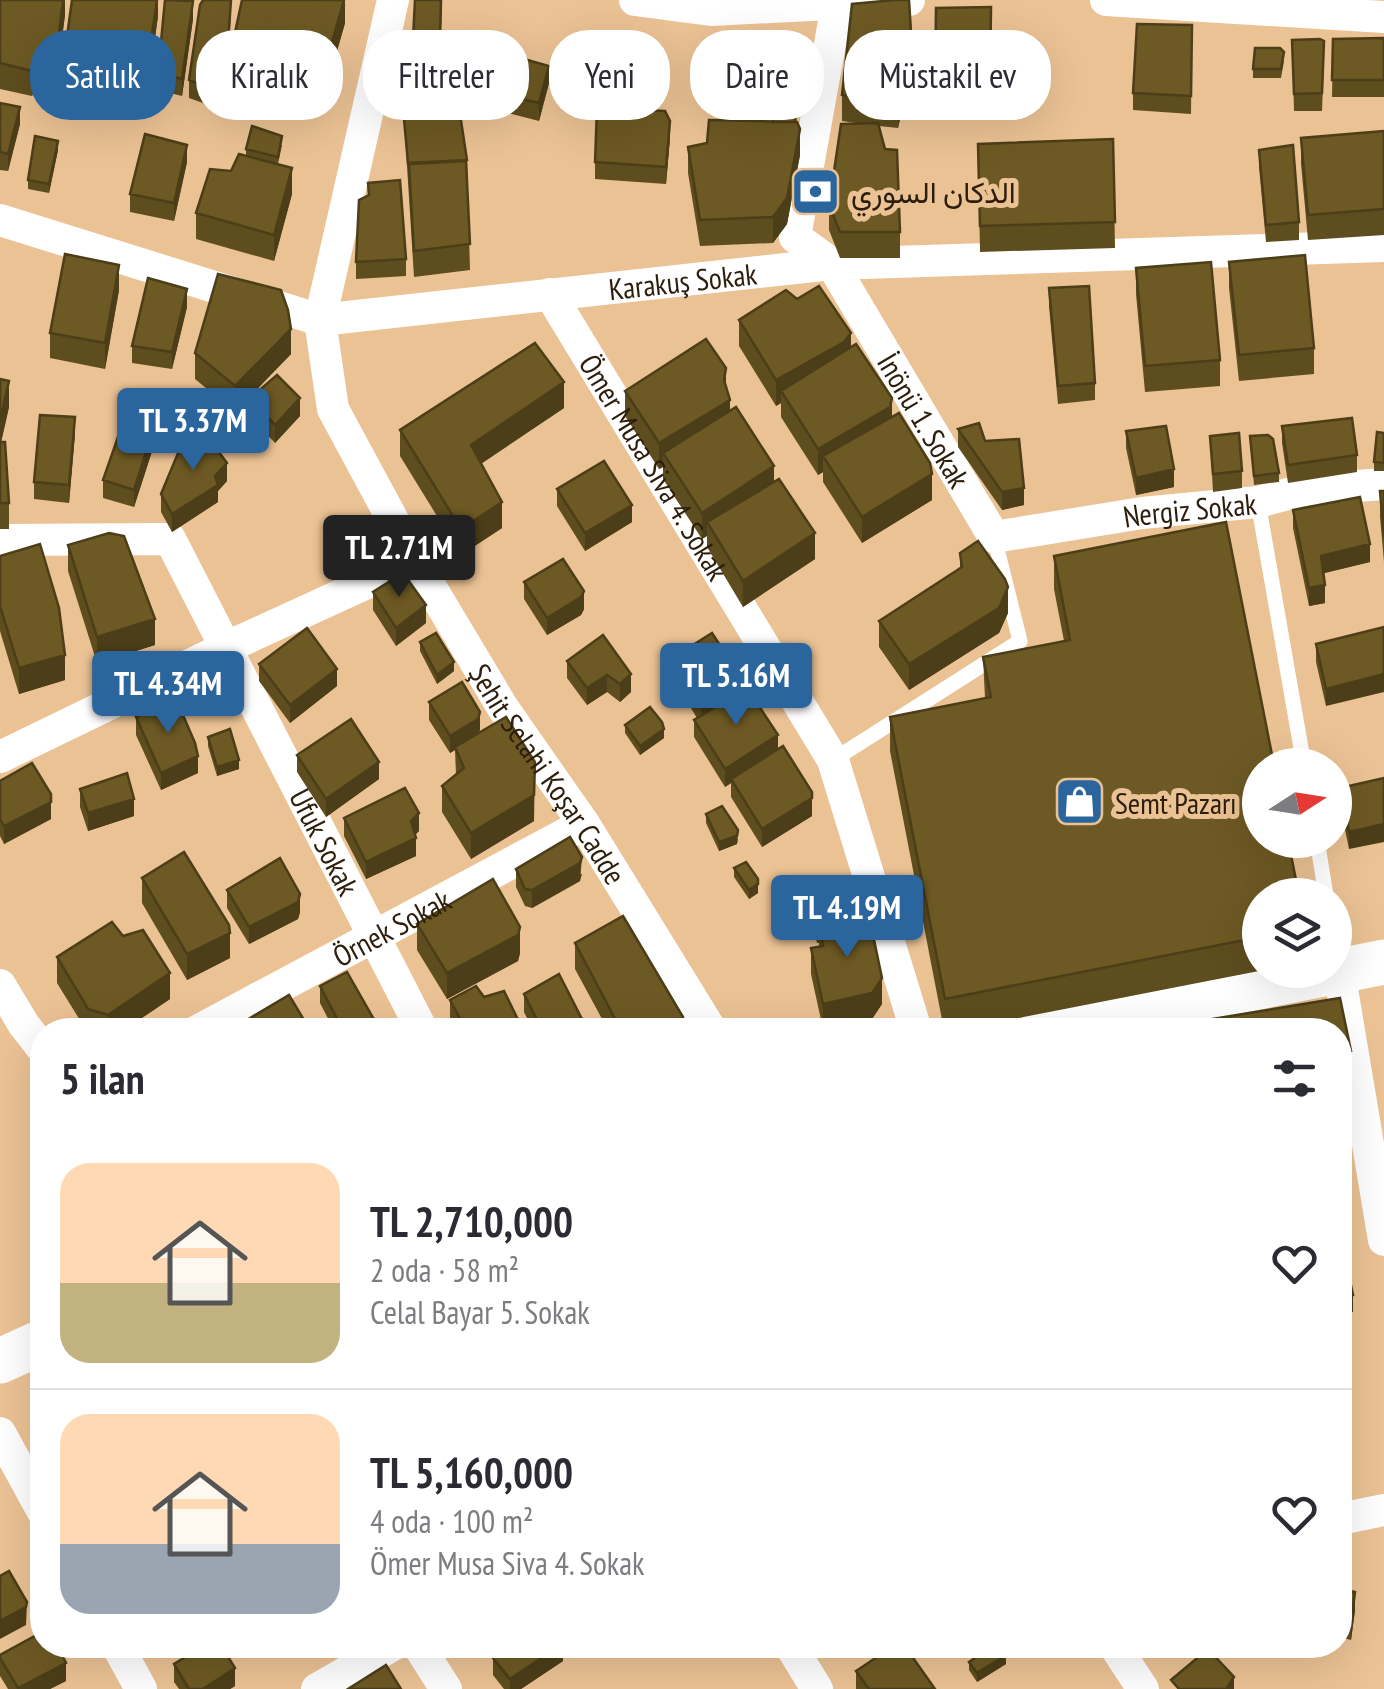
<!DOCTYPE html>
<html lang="tr">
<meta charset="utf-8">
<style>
:root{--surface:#fff;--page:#f2f2f3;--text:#2b2b33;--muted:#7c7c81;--line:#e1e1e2;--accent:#2a669d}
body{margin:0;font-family:"PT Sans Narrow",Vazirmatn,sans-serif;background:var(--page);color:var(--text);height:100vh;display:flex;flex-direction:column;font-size:38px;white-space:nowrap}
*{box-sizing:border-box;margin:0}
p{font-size:32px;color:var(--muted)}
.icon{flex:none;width:55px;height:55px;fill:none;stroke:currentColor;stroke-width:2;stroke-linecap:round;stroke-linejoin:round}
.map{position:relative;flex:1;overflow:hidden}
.side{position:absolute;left:30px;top:1018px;width:1322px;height:640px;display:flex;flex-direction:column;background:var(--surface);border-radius:40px;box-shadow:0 10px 40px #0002}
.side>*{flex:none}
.guide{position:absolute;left:30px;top:30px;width:1325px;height:90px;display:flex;gap:20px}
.needle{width:65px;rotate:78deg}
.controls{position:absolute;left:1242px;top:748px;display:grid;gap:20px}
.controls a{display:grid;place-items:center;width:110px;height:110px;border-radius:50%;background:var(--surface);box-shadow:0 10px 40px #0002;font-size:50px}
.price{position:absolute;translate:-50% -85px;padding:0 22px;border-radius:10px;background:var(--accent);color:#fff;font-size:32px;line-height:65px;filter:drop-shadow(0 2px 5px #0008)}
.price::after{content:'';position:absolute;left:50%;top:60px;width:30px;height:22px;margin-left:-15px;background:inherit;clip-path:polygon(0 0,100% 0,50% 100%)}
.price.on{background:#222;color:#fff}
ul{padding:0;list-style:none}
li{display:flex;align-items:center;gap:30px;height:250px;padding:0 30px}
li+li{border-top:2px solid var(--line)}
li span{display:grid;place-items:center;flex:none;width:280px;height:200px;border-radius:30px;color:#555}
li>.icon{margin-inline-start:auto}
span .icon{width:120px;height:120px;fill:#fffc;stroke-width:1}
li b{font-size:42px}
h2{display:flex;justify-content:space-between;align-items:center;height:120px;padding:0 30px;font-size:42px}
.chip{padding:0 35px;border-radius:40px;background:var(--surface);box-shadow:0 10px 40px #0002;font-size:35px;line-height:90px}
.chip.on{background:var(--accent);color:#fff}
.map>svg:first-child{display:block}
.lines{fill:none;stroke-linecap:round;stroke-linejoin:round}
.lane{stroke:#fff;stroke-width:15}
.street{stroke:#fff;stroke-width:32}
.secondary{stroke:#fff;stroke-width:45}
.wall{fill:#5e4d1e}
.shaded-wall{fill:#4c3e18}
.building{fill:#6d5923;stroke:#4c3e18;stroke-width:2.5}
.labels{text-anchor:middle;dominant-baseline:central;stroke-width:10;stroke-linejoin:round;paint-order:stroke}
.poi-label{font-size:30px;fill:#2d1e0c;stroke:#ebc294;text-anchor:start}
.street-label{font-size:30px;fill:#2d1e0c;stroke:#ebc294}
</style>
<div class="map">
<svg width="1384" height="1689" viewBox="0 0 1384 1689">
<rect width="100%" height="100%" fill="#ebc294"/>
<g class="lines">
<!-- lane -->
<path class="lane" d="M1258,502L1304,765
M833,760L1020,641L994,537
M1317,840L1326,895"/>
<!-- street -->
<g class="street">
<path id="s1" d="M393,0L320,320L333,409L415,561L503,708L584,824L711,1030"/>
<path d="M635,0L711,10L909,0"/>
<path id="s2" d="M838,0L795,237L832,264L994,537L1142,513L1258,502L1303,490L1384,484"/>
<path d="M1106,0L1384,17"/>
<path id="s3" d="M0,220L320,320L832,264L1384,246"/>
<path id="s4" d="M550,294L833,760L916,1030"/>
<path id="s5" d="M0,540L170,539L422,1030"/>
<path d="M0,757L225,648L415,561"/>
<path d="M1339,971L1384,1240"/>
<path d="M0,985L24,1025L42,1048"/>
<path id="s6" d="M199,1030L584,824"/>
<path d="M0,1433L42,1510"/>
<path d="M1340,1519L1384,1510"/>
<path d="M117,1645L141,1689"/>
<path d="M418,1645L446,1689"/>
<path d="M790,1645L817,1689"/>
<path d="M1114,1645L1143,1689"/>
<path d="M317,1689L393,1645"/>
</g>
<!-- secondary -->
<path class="secondary" d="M1041,1030L1384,962
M0,1361L42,1342"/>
</g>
<!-- wall -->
<path class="wall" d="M0,0H65V15L57,76H39L32,96L0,89Z
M158,0V16L148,88L65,77V51Z
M442,0L440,57L413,56V38Z
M852,4L914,106L902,110L898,128L879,126L900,232V258H840L829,230V205L863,124L842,121V95Z
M991,7L990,115L935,113L936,8Z
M231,13L228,60L214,107L189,98V80Z
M193,19L182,96L158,90V73Z
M345,23L320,110L251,91L250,73L233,68V42Z
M1192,25L1191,114L1133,110V93Z
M1384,38V97H1332L1333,39Z
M1292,40L1324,59L1322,111H1294Z
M1284,61L1281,78H1253V69Z
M549,83L539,121L508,113V96Z
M0,103L20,124L8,171L0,170Z
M797,111L796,122L800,155L787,224L773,243L700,246L688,173V147L707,143L772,122Z
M404,119L467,160L470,270L414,277Z
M1384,131V235L1308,240L1301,164V138Z
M670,138L666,184L595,179V162Z
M1113,139L1115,248L980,252L978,144Z
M282,145L278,164L292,194L274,261L196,239V213L246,155V149Z
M58,150L49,193L28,189V180Z
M1259,150L1299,222V240L1266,242L1259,167Z
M187,162L174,221L130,212V194Z
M406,259V276L356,279V262Z
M1229,262L1314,348V374L1239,381L1229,288Z
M1136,268L1220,360V386L1145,392L1136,294Z
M1049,288L1095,383V400L1058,404L1049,306Z
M119,290L105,369L50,358V333Z
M187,307L172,369L132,363V346Z
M739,320L851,347L892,417L932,500L862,543L823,482V472L818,475L781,417V403L776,406L739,346Z
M195,353L291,354L235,412L195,379Z
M0,379L9,407L1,442L9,503V529H0Z
M726,388L730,411L774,482L815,559L743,607L707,547V536L702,539L663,479V467L659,469L625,416V391Z
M256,393L300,416L275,443L254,421V404L256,402Z
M564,408L481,464L502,528L461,555L400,456V430Z
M1282,426L1357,455V472L1288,483L1282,443Z
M958,429L985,441L1024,505L1002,510L958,447Z
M1126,431L1174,487L1136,495L1126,448Z
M1384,433V471H1374V462Z
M75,434L69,503L34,499V482Z
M1210,436L1242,471V488L1213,492Z
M1250,436L1279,473V482L1254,485Z
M155,442L134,507L103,498V480Z
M227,481L218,491V502L172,532L161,512V494Z
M557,489L632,522L585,551L557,506Z
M1380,491H1384V562L1380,517Z
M1293,510L1370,562L1323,573L1325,603L1309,606L1293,528Z
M68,545L155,645L97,663L68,571Z
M960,553L1008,613L999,633L909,690L879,647V621L960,568Z
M0,556L65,680L19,694L0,631Z
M1054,556L1260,895V970H1264L957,1030H944L890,751V717L985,698L983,657L1064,641L1054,589Z
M524,582L584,609L581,615L547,635L524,599Z
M373,592L426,623L396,646L373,610Z
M1384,627L1326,706L1316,662V644Z
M603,635L631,692L620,702L607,692L587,705L567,678V661Z
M420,642L454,671L437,684L420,651Z
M671,659L740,692L778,750L812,816L762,847L731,797V783L725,787L694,737V720L697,718L671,676Z
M259,664L337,686L290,723L259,681Z
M429,702L480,729L479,733L534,821L471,859L442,812V786L456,775L455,750L450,753L429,720Z
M136,717L198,773L161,790L136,735Z
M625,725L664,738L640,755L625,733Z
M208,737L239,769L217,776L208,746Z
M297,755L379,779L326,817L297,772Z
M1384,778L1349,849L1340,805V788Z
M0,781L51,794V819L4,844L0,836Z
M80,789L134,816L88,831L80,807Z
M706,814L738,839L737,844L719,851L706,823Z
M344,818L419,831L415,835L416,856L366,879L344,836Z
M734,868L758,893L749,899L734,877Z
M516,869L582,874L580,881L532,908L525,906L516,887Z
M142,878L230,958L187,980L142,903Z
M227,890L300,912L298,919L249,944L227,908Z
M811,900L871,915L882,1004L872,1019L823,1029L811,974V948L819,947V943H817L811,918Z
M417,924L520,953L518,961L447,999L417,950Z
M575,943L683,1030H608L575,969Z
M57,957L170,999L124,1030H86L57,983Z
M320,986L377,1030H334L320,1003Z
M524,994L587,1030H533L524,1012Z
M484,997L523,1030H453L450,1026V1000Z
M1340,1589L1355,1610L1351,1640L1340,1637Z
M563,1645V1661L521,1689H504L493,1675V1658Z
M0,1655L66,1681L50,1689H8L0,1676Z
M969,1662L1006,1664L977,1682L969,1670Z
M174,1664L235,1686L230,1689H179L174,1682Z
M856,1671L935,1689H856Z"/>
<!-- shaded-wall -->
<path class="shaded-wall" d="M63,0H65V15L57,76V50Z
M157,0H158V16L148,88V62Z
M231,0L228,60L214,107V90Z
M345,0V23L320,110V84Z
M193,1V19L182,96V79Z
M39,50V76L32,96V71Z
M549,66V83L539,121V103Z
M914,80V106L902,110L898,128V102L902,85Z
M20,107V124L8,171V154Z
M670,121V138L666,184V167Z
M800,129V155L787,224L773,243V217Z
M58,141V150L49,193V184Z
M187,145V162L174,221V203Z
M292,168V194L274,261V235Z
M119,265V290L105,369V343Z
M187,289V307L172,369V352Z
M291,329V354L235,412V386Z
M851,333V359L781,391V403L776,406V380Z
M726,368V394L730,400V426L663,453V467L659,469V443L724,380Z
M9,381V407L0,447V421Z
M564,382V408L471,470V445Z
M300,398V416L275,443V425Z
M892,398V424L823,456V472L818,475V449Z
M75,417V434L69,503V485Z
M155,424V442L134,507V490Z
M227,463V481L218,491V502L172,532V514L215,476Z
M774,466V492L707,522V536L702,539V513Z
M1174,469V487L1136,495V478Z
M932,474V500L862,543V517Z
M1024,488V505L1002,510V492Z
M502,502V528L461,555V529Z
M632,505V522L585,551V533Z
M815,533V559L743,607V581Z
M1370,544V562L1321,574V556Z
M1325,585V603L1309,606V588Z
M1008,587V613L999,633L909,690V664Z
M584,591V609L581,615L547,635V618Z
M426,605V623L396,646V628Z
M155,619V645L97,663V637Z
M65,655V680L19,694V668Z
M454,662V671L437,684V675Z
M337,669V686L290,723V705Z
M631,674V692L620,702V684Z
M1384,674V692L1326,706V689Z
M607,675V692L587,705V688Z
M740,682V699L701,724V706Z
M480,712V729L478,736L450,753V736Z
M664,729V738L640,755V746Z
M778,735V753L731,779V783L725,787V769Z
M198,756V773L161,790V773Z
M239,760V769L217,776V767Z
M379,762V779L326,817V799Z
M535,762L534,821L471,859V833Z
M812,798V816L762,847V829Z
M134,799V816L88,831V813Z
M51,802V819L4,844V826Z
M419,813V831L411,839V821Z
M1384,824V842L1349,849V832Z
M738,830L737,844L719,851V842Z
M416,838V856L366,879V862Z
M582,857L580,881L532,908V890Z
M758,884V893L749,899V890Z
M300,894V912L298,919L249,944V927Z
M520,927V953L518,961L447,999V973Z
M230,933V958L187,980V954Z
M170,973V999L124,1030H108V1015Z
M882,978V1004L872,1019L823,1029V1004Z
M1351,1051V1077L1340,1079V1053Z
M1353,1295V1312L1340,1315V1298Z
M1355,1592V1610L1351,1640V1622Z
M27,1602L26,1625L0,1639V1621Z
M561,1645H563V1661L521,1689H510V1679Z
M1030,1645H1044V1647L1024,1657V1648Z
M1006,1655V1664L977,1682V1673Z
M66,1663V1681L50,1689H18Z
M235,1668V1686L230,1689H203Z
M1234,1677V1689H1226Z"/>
<!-- building -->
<path class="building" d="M0,0H63L57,50H39L32,71L0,63Z
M72,0H157L148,62L65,51Z
M165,0L193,1L182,79L158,73Z
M203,0H231L228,43L214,90L189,80L200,5Z
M242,0H344L320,84L251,65L250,47L233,42Z
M415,0H441L440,40L413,38Z
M894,0H909L914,80L902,85L898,102L842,95L852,4Z
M991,7L990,89L935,87L936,8Z
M1137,24L1192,25L1191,96L1133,93Z
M1384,38V80H1332L1333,39Z
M1320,39L1324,41L1322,93L1294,94L1292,40Z
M1255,48H1280L1284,52L1281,69H1253Z
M517,57L549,66L539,103L508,96Z
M772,97H794L797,102L795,122H773Z
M0,103L20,107L8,154L0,152Z
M597,108L665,111L670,121L666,167L595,162Z
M460,114L467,160L408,163L404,119Z
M709,120L797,122L800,129L787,198L773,217L700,220L688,147L707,143Z
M878,123L885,149L897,150L900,232H840L829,205L841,124Z
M252,126L282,136L278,157L246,149Z
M1384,131V209L1308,215L1301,138Z
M145,134L187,145L174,203L130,194Z
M35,136L58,141L49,184L28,180Z
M1113,139L1115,222L980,226L978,144Z
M1293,145L1299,222L1266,225L1259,150Z
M239,154L292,168L274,235L196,213L210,169L231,171Z
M466,161L470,244L414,251L409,164Z
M400,180L406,259L356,262L359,200L369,195L368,183Z
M65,254L119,265L105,343L50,333Z
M1305,255L1314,348L1239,355L1229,262Z
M1211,262L1220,360L1145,366L1136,268Z
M218,274L281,290L288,310L291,329L235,386L195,353Z
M148,278L187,289L172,352L132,346Z
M819,286L851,333L844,342L776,380L739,320L786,290L797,299Z
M1089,286L1095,383L1058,386L1049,288Z
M706,339L726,368L724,380L730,400L659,443L625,391Z
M535,343L564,382L471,445L502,502L461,529L400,430Z
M856,344L892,398L890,407L818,449L781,391Z
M277,375L300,398L275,425L254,404L259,400L256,393Z
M0,379L9,381L0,421Z
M736,407L774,466L702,513L663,453Z
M899,413L930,463L932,474L862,517L823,456Z
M126,414L155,424L134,490L103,480Z
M40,415L75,417L69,485L34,482Z
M1352,418L1357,455L1288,465L1282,426Z
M979,423L985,441L1019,439L1024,488L1002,492L958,429Z
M1166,426L1174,469L1136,478L1126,431Z
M203,431L227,463L215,476L218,485L172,514L161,494L181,446Z
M1377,432L1384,433V463L1374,462Z
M1239,433L1242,471L1213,474L1210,436Z
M1268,435L1273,439L1279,473L1254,476L1250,436Z
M0,442H5L9,503H0Z
M604,461L632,505L585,533L557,489Z
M779,479L815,533L743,581L707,522Z
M1380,491H1384V537Z
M1360,497L1370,544L1321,556L1325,585L1309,588L1293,510Z
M1226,522L1274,765H1260V840H1288L1299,895H1260V937L945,999L890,717L991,697L983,657L1070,640L1054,556Z
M109,533L124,536L155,619L97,637L68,545Z
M978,541L1005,579L1008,587L999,608L909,664L879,621L962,567L960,553Z
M40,544L59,608L65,655L19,668L0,606V556Z
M563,559L584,591L581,597L547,618L524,582Z
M403,573L426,605L396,628L373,592Z
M1384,627V674L1326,689L1316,644Z
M307,628L337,669L290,705L259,664Z
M436,633L454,662L437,675L420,642Z
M712,633L740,676V682L701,706L671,659Z
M603,635L631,674L620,684L607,675L587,688L567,661Z
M462,682L480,712L478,719L450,736L429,702Z
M747,688L778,735L725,769L694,720Z
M176,699L195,743L198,756L161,773L136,717Z
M650,707L662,722L664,729L640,746L625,725Z
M506,717L535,762L534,795L471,833L442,786L464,768L455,747Z
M351,719L379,762L326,799L297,755Z
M230,729L239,760L217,767L208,737Z
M783,746L812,792V798L762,829L731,779Z
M32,763L51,794V802L4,826L0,819V781Z
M127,773L134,799L88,813L80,789Z
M1384,778V824L1349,832L1340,788Z
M405,788L419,813L411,821L416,838L366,862L344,818Z
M722,806L738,830L737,836L719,842L706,814Z
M570,837L582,857L580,863L532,890L525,889L516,869Z
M184,852L229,925L230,933L187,954L142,878Z
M280,858L300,894L298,902L249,927L227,890Z
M746,862L758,879V884L749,890L734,868Z
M493,879L520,927L518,935L447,973L417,924Z
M865,888L871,915L817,926L811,900Z
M623,916L683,1017L681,1030H621L575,943Z
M869,916L882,978L872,993L823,1004L811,948L823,946L819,926Z
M112,922L123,936L143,930L170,973L108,1015L88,1009L57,957Z
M347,972L376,1023L377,1029L343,1030L320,986Z
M559,974L587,1029V1030H542L524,994Z
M476,986L484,997L504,991L523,1030H466L450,1000Z
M289,995L310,1030H230Z
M1340,998L1351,1051L1340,1053V1030H1195L1194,1022Z
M1343,1247L1353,1295L1340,1298V1248Z
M9,1571L27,1602L26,1607L0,1621V1576Z
M1340,1589L1355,1592L1351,1622L1340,1619Z
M42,1632V1645H57L66,1663L18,1688L0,1658V1655Z
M205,1645H221L235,1668L203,1689H189L174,1664Z
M511,1645H561L510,1679L493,1658Z
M895,1645H904L935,1689H869L856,1671Z
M993,1645H999L1006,1655L977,1673L969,1662Z
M1208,1649L1234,1677L1226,1689H1179L1171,1680Z
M386,1665L401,1689H348Z"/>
<!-- icons -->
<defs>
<symbol id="bank-square" viewBox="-11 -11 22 22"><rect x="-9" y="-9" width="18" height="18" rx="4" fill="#2a669d" stroke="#ebc294"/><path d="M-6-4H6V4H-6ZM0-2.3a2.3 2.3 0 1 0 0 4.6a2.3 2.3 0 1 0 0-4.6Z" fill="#fff"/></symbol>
<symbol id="shop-square" viewBox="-11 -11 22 22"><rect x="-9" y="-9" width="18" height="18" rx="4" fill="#2a669d" stroke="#ebc294"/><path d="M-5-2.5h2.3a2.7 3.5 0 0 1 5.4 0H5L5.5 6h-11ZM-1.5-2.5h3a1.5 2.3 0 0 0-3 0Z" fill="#fff"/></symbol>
</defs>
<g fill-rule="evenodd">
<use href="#bank-square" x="788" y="164" width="55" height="55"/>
<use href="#shop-square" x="1052" y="774" width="55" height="55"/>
</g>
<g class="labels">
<!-- poi labels -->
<g class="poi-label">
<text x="851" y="191">الدكان السوري</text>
<text x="1115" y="802">Semt Pazarı</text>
</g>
<!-- street labels -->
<g class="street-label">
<text stroke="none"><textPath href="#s3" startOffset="700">Karakuş Sokak</textPath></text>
<text stroke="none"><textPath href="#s2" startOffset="468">İnönü 1. Sokak</textPath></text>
<text stroke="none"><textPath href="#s4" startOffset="202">Ömer Musa Siva 4. Sokak</textPath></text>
<text stroke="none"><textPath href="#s2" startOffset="802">Nergiz Sokak</textPath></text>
<text stroke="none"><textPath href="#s1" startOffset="842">Şehit Selahi Koşar Cadde</textPath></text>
<text stroke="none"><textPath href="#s5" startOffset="510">Ufuk Sokak</textPath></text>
<text stroke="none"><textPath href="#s6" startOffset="218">Örnek Sokak</textPath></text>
</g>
</g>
</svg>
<div class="controls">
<a><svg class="needle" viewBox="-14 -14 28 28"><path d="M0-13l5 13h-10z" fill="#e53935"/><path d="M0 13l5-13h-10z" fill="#7c7c81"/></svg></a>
<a><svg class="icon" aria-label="layers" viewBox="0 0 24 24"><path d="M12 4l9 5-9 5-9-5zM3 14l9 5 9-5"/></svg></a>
</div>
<b class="price" style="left:193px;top:473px">TL 3.37M</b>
<b class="price on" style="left:399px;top:600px">TL 2.71M</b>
<b class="price" style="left:736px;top:728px">TL 5.16M</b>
<b class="price" style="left:168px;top:736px">TL 4.34M</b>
<b class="price" style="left:847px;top:960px">TL 4.19M</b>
<div class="guide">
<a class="chip on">Satılık</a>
<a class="chip">Kiralık</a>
<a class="chip">Filtreler</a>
<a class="chip">Yeni</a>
<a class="chip">Daire</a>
<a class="chip">Müstakil ev</a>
</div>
<section class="side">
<h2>5 ilan<svg class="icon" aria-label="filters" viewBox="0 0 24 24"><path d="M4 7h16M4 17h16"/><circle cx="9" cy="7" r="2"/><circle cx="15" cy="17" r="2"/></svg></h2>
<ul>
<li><span style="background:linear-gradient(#ffd9b3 60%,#c2b280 0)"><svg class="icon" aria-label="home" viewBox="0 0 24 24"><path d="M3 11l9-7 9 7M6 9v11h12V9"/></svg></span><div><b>TL 2,710,000</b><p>2 oda · 58 m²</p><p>Celal Bayar 5. Sokak</p></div><svg class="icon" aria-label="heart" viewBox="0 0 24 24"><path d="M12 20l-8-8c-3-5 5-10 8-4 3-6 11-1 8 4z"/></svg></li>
<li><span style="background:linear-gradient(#ffd9b3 65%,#9aa5b1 0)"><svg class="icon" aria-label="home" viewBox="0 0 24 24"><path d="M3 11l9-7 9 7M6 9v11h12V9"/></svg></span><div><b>TL 5,160,000</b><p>4 oda · 100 m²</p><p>Ömer Musa Siva 4. Sokak</p></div><svg class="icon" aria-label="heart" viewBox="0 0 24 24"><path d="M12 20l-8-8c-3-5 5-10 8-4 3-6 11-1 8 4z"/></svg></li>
</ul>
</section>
</div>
